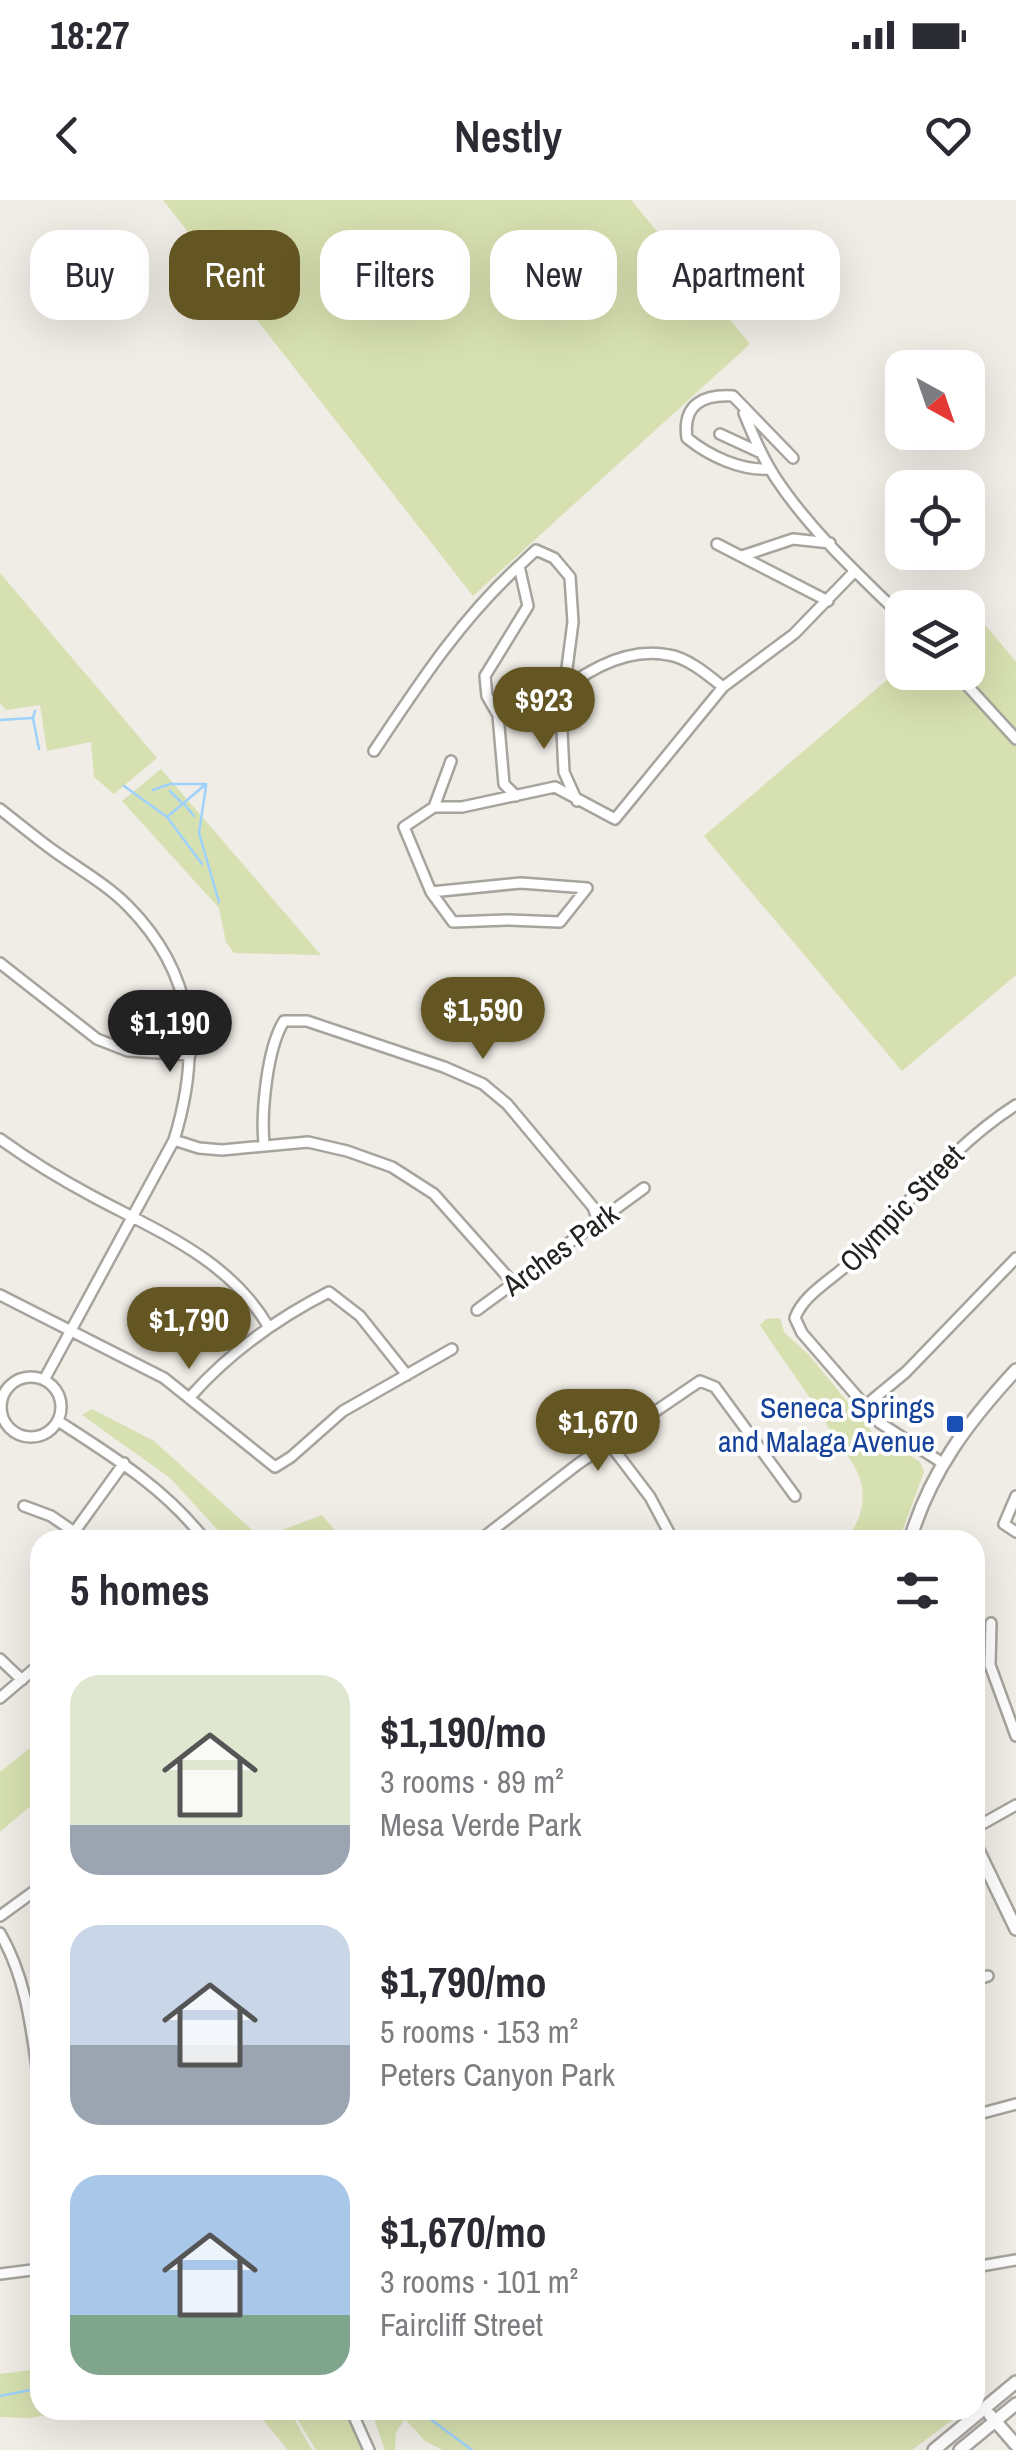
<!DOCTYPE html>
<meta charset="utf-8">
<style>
:root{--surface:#fff;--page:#f2f2f3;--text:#2b2b33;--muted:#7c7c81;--accent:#635623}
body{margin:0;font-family:"Archivo Narrow",sans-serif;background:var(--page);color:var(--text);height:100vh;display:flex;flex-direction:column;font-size:38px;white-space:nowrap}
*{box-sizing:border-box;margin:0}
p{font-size:32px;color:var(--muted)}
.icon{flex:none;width:55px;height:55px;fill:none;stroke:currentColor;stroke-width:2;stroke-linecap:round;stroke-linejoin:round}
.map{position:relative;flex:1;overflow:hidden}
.panel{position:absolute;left:30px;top:1330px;width:955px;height:890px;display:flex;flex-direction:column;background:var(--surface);border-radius:30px;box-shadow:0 10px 40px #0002}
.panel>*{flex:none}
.top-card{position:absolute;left:30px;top:30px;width:958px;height:90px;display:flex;gap:20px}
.needle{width:65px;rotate:140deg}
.buttons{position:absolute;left:885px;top:150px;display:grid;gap:20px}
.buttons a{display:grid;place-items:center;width:100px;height:100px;border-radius:20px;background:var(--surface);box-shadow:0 10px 40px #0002;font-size:50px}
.price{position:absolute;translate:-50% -85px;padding:0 22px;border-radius:35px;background:var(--accent);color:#fff;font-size:32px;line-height:65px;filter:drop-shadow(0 2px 5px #0008)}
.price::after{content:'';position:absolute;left:50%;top:60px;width:30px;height:22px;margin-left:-15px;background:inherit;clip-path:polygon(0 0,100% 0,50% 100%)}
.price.current{background:#222;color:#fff}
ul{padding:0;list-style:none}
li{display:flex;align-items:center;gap:30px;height:250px;padding:0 40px}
li span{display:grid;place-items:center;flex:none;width:280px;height:200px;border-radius:30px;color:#555}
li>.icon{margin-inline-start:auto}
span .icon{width:120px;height:120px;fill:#fffc;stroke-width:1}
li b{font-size:42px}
h2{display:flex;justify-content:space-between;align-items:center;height:120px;padding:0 40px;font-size:42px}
.chip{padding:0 35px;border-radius:30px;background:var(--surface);box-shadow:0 10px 40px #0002;font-size:35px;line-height:90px}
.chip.current{background:var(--accent);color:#fff}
.status{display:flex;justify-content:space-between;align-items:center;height:70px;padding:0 50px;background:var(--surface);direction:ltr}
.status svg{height:28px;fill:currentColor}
header{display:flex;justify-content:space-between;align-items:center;height:130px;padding:0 40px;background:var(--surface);font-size:45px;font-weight:600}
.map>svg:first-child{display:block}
.green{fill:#d7e0b0}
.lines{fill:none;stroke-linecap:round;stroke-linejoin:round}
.stream{stroke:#9ed1fc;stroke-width:2.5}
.minor-casing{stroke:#a7a39d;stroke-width:14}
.tertiary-casing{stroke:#a7a39d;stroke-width:16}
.minor{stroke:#fff;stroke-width:9}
.tertiary{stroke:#fff;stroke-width:11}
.transit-dot{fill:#1a4fb4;stroke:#fff;stroke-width:4}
.labels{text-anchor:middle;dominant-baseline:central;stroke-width:8;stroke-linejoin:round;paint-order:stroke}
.street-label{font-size:30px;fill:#242320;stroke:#fff}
.transit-label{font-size:30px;fill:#164399;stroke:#fff;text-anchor:end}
</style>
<div class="status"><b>18:27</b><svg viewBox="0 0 49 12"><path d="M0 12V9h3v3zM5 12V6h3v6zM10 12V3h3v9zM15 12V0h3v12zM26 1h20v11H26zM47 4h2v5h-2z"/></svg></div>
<header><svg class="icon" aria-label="back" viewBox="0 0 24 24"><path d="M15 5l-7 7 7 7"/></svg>Nestly<svg class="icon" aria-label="heart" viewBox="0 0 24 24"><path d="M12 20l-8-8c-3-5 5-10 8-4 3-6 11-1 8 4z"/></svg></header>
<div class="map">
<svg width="1016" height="2250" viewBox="0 0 1016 2250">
<rect width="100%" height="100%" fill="#f0ece6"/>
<!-- green -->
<path class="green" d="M163,0H631L750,144L473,396Z
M0,373L157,558L114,594L94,577L91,542L47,551L40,505L6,510L0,503Z
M971,408L1016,462V775L902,871L704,636L902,467V472H968V411Z
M161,569L321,755L234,753L226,742L219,708L122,601Z
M780,1118L784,1132L809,1155L872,1232L920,1262L924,1272L899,1340H846C859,1323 866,1304 861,1282C856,1263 843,1251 833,1235C811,1197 784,1162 760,1125L766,1119Z
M92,1209L154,1241L261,1338L322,1315L343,1340H227L170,1278L82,1215Z
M40,1540V1598L0,1632V1572Z
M40,2169V2210H75L30,2218L0,2217V2174Z
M255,2210H289L312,2250H288Z
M292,2210H343L363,2250H316Z
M371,2210H956L959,2215L912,2250H443L425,2241L405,2219L396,2232L395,2250H385Z"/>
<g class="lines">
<!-- stream -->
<path class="stream" d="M35,511L33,518L39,549
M0,520L32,518
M124,586L167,617L206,584H170L153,590
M206,586L199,633L219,702
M170,591L181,602
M184,604L194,616
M167,617L202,664
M0,2196L40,2188
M418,2210L472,2250
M425,2215L436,2210"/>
<defs>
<path id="minor" d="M744,213C753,235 762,257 775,277C809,329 858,374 902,417
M720,234L759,252
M770,269C741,271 709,256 687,238C682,204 704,194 733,196L793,258
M717,344L828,401
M742,356L793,339L830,343
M955,472L1016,539
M498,515L543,509C574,476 623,446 669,455C688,458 708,475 723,487
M374,551C418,485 460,420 519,366
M516,596L504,584L498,515L487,496L485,476L528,406L519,366L536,350L554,358L570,377L573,422L567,468L560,490L564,572L577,601
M434,607H462L555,587L615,619L723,487L794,434L855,371
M0,609C18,623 36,638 54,651C79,669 106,684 128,706C196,775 201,852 174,940L44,1180
M521,683L587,688L560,722L507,720L453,722L431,692Z
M431,692L404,627L434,607L451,561
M0,763L97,839L128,851L190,855
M0,939C29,960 60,979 92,996C157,1031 229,1059 268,1126
M174,940L199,948L222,950L308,942L347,951L392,967L434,994L514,1084
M264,944C261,912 267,848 284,821H307L444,867L483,884L507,904L593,1007L598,1021
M0,1095L164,1178L275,1267L291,1257L343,1211L452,1149
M477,1110L644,988
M1 1207a30 30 0 1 1 60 0a30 30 0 1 1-60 0Z
M190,1197C229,1153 276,1119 329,1092L360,1116L407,1175
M865,1206L906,1172L1016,1058
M58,1221C112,1256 165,1288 205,1340
M609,1243L650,1297L673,1340
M941,1262L880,1223L802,1133L795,1118C803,1095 830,1081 848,1064C904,1010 950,947 1016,905
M1016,1296L1004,1324L1016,1332
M24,1306L51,1316L86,1340
M75,1331L124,1263
M480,1340L578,1264L700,1181L715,1187L795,1296
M991,1423L990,1465L1016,1536
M0,1459L22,1480
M0,1498L40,1464
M975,1628L1016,1605
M0,1716L40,1687
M0,1733C28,1781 32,1835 40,1889
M975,1780L988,1776
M975,1915L1016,1904
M975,2067L1016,2060
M0,2074L40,2069
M351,2210L369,2250"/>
<path id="tertiary" d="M910,1340C930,1272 968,1222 1016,1170
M975,1644L1016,1729
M990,2215L1016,2245
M934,2250L1016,2182
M960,2250L1016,2204"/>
</defs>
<!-- minor casing -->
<use href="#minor" class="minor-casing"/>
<!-- tertiary casing -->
<use href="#tertiary" class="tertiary-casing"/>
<!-- minor -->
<use href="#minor" class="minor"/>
<!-- tertiary -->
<use href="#tertiary" class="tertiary"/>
</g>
<!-- markers -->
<rect class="transit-dot" x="945" y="1214" width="20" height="20" rx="5"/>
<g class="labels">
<!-- street labels -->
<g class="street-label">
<text transform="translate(901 1008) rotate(-46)">Olympic Street</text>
<text transform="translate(560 1049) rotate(-36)">Arches Park</text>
</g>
<!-- transit labels -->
<g class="transit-label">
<text x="935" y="1207">Seneca Springs<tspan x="935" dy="34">and Malaga Avenue</tspan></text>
</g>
</g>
</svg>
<div class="buttons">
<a><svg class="needle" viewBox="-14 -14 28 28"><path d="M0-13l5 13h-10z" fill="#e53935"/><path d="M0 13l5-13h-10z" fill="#7c7c81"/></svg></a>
<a><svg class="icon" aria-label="locate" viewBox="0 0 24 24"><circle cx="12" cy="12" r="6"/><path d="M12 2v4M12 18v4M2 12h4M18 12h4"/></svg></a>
<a><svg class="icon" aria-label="layers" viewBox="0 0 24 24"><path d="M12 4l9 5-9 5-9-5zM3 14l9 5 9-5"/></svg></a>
</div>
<b class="price" style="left:544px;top:552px">$923</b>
<b class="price" style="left:483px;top:862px">$1,590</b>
<b class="price current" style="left:170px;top:875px">$1,190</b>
<b class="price" style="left:189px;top:1172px">$1,790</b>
<b class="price" style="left:598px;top:1274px">$1,670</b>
<div class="top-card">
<a class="chip">Buy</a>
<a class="chip current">Rent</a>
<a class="chip">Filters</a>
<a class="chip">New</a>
<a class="chip">Apartment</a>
</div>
<section class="panel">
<h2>5 homes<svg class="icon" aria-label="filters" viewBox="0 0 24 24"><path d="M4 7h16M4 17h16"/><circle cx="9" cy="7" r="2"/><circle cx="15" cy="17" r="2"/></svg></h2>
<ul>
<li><span style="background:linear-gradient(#dfe7d0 75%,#9aa5b1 0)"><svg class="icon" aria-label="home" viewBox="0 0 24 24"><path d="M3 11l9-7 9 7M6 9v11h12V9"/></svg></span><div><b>$1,190/mo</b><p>3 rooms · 89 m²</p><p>Mesa Verde Park</p></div></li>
<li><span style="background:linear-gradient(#c9d6e8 60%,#9aa5b1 0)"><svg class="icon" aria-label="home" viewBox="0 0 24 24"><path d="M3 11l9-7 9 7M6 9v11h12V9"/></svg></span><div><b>$1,790/mo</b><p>5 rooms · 153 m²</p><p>Peters Canyon Park</p></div></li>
<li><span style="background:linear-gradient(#a9c7e8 70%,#7fa58c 0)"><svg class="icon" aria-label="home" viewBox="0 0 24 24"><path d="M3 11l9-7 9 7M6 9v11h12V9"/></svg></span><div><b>$1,670/mo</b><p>3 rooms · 101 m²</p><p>Faircliff Street</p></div></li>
</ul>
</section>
</div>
